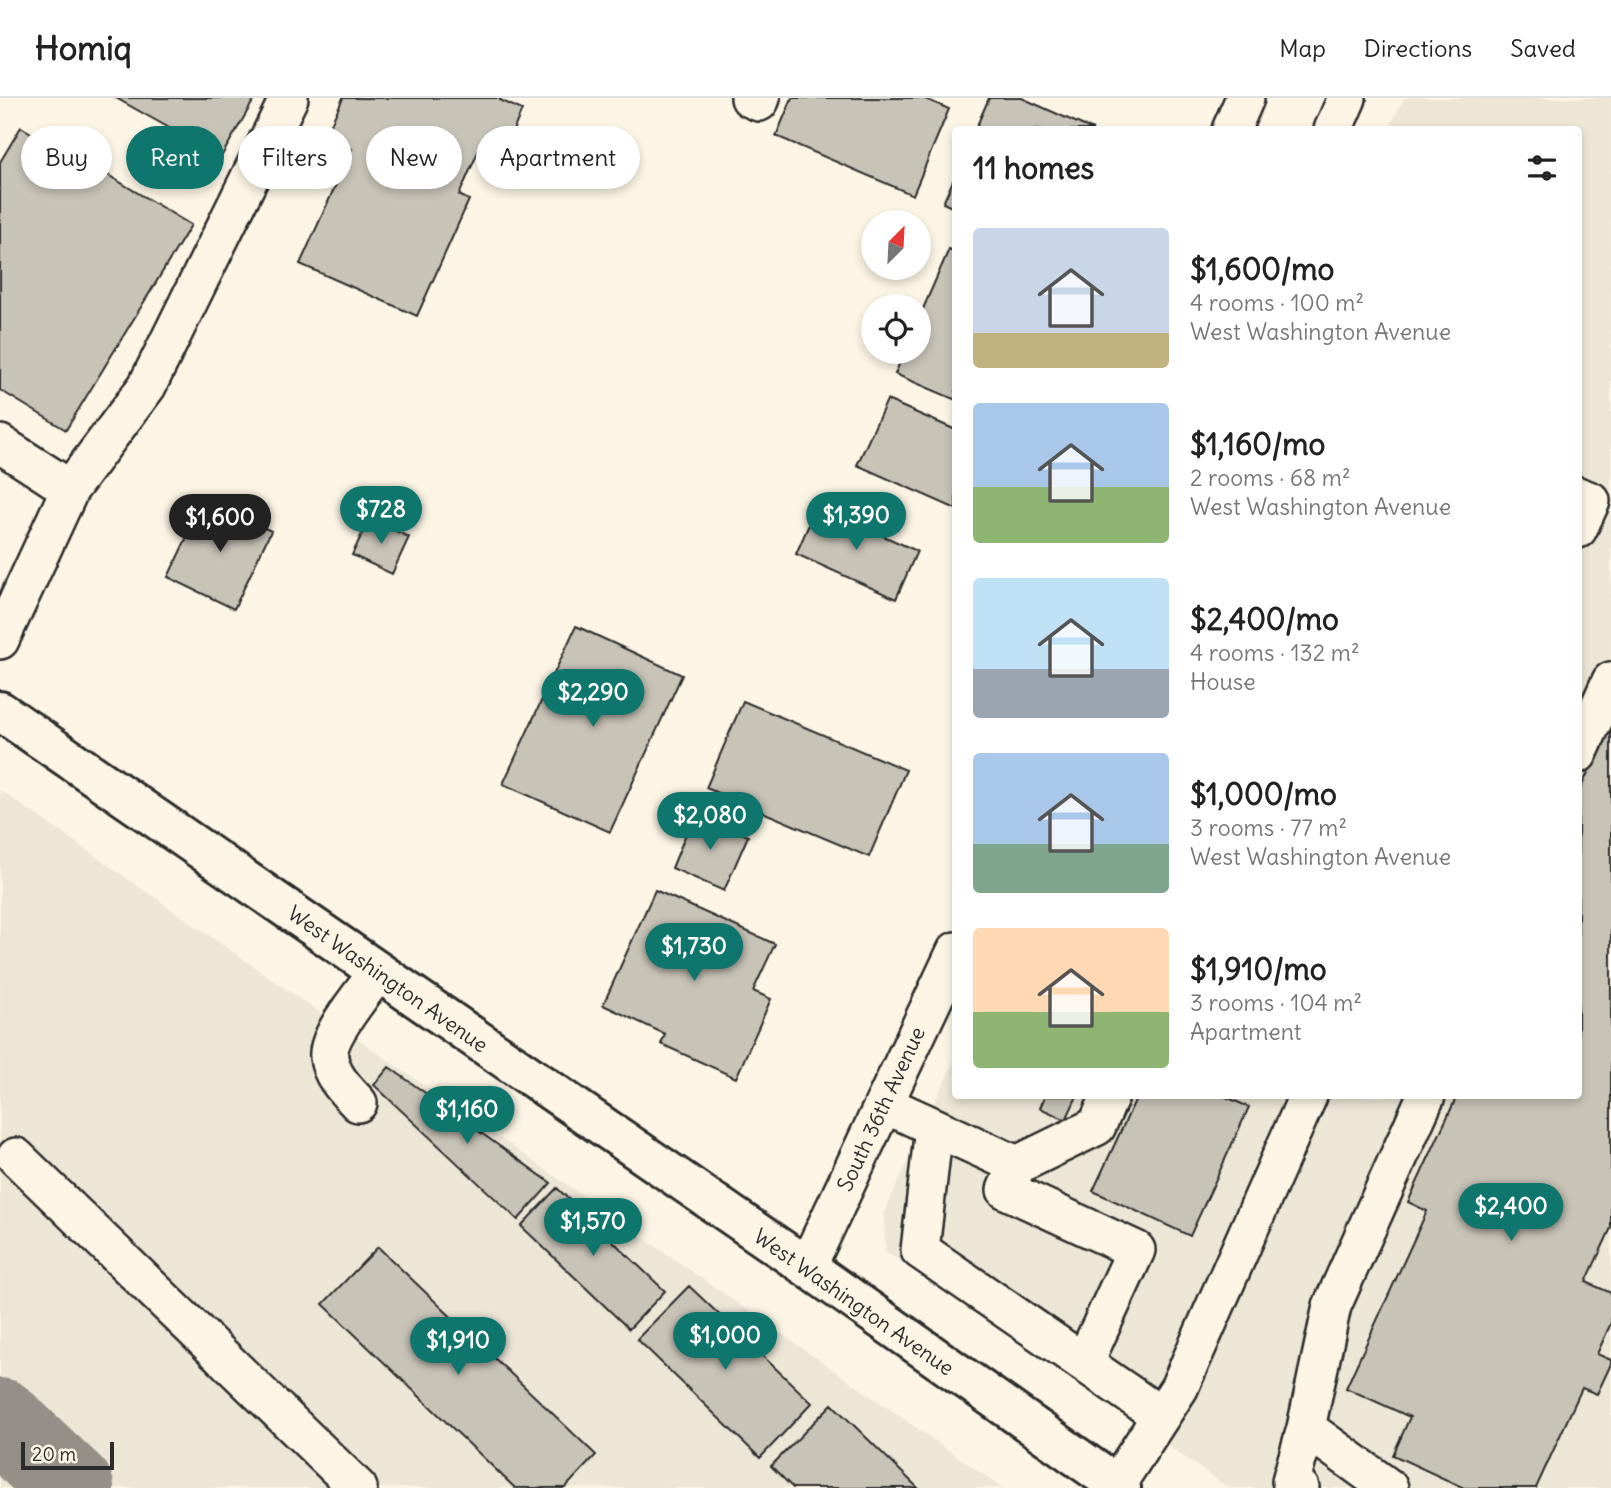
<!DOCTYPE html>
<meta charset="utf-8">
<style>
:root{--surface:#fff;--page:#f6f6f6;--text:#222;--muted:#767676;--line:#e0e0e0;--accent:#0f766e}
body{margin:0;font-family:Delius,sans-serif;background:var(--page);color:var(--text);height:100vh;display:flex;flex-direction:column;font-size:26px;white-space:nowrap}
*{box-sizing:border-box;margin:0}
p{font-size:23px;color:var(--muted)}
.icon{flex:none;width:38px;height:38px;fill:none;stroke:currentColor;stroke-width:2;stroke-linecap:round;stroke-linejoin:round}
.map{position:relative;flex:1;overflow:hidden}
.sheet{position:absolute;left:952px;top:28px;width:630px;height:973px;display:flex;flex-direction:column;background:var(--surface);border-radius:7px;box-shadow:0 4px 10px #0003}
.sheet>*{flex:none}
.guide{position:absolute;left:21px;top:28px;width:665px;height:63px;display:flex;gap:14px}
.needle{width:46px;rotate:24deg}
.fabs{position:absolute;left:861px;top:112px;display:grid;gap:14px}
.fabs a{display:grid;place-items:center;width:70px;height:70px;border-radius:50%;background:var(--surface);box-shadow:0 4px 10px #0003;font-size:35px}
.scale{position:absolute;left:21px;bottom:18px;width:93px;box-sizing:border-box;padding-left:7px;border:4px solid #2b2b2b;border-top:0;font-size:19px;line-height:24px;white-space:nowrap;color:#2b2b2b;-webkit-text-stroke:5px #fcf5e5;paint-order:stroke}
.price{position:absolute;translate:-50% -60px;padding:0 16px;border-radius:24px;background:var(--accent);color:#fff;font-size:23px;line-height:46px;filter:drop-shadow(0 2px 4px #0008)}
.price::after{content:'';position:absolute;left:50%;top:42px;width:21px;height:16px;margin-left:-10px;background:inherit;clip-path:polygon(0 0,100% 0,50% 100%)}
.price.active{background:#222;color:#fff}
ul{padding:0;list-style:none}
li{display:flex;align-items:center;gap:21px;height:175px;padding:0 21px}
li span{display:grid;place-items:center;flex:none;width:196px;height:140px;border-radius:7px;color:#555}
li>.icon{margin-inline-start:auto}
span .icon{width:84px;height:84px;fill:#fffc;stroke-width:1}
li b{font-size:30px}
h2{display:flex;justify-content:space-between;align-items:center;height:84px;padding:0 21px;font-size:30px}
.chip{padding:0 24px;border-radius:32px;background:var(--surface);box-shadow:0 4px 10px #0003;font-size:24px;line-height:63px}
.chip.active{background:var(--accent);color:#fff}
header{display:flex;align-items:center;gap:42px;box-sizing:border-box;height:98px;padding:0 35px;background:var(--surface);border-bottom:2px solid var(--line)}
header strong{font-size:33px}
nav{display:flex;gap:38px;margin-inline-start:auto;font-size:24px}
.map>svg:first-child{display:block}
.built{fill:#ece6d7}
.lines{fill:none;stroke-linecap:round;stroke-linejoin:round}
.taxiway{stroke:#949088;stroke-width:84}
.building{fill:#c8c3b7;stroke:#2b2b2b;stroke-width:2}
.minor-casing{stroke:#2b2b2b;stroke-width:42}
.major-casing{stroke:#2b2b2b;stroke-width:44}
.minor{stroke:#fcf5e5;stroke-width:37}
.major{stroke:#fcf5e5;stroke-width:38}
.labels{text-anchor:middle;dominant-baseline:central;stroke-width:5;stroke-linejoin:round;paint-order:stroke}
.street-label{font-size:21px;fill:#2b2b2b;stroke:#fcf5e5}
</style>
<header>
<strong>Homiq</strong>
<nav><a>Map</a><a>Directions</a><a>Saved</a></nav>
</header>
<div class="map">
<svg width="1611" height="1390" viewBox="0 0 1611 1390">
<rect width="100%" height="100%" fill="#fcf5e5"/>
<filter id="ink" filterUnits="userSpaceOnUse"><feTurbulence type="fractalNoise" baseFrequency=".0143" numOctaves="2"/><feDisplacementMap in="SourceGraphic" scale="14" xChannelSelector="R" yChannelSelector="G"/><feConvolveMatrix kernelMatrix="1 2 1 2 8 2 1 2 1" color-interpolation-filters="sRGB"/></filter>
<g filter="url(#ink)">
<!-- built -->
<path class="built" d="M1404,0H1611V1390H1229L885,1153L884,1115L955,961L956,998H1578V32L1389,31Z
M0,692L1003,1390H0Z"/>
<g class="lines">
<!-- taxiway -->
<path class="taxiway" d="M0,1322L72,1390"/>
</g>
<!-- building -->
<path class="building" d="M116,0H255L221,59Z
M343,0H501L500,2L522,12L507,47L485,38L459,97L469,102L417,218L300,166L352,51L325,39Z
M792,0H923L949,11L913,97L776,38Z
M989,0H1022L1093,32H975Z
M21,29L38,39L28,55L57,72L68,53L191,127L66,332L0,292V64Z
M956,76V111L943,105Z
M949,151L956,154V302L895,276L904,254H919V220Z
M887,302L956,332V411L857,367Z
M205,401L271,433L234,511L168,479Z
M817,408L917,453L896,501L796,456Z
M369,421L409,439L392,476L352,457Z
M576,528L682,577L610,734L503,686Z
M743,603L906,672L869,759L706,690Z
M1611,625V1130L1586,1184L1611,1195V1225L1597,1256L1611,1262V1266L1597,1296L1582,1290L1536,1390H1464L1393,1357L1410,1319L1346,1290L1427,1113L1408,1104L1457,998H1578V696Z
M694,716L748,738L724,793L672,770Z
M655,792L775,846L753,893L771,901L736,980L661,946L665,936L603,907Z
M389,969L551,1085L518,1122L374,987Z
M1045,998H1077L1066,1022L1040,1010Z
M1137,998H1224L1249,1009L1190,1138L1093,1093Z
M557,1090L665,1193L629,1231L521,1128Z
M378,1149L596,1357L565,1390H515L323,1206Z
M689,1188L812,1305L760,1360L637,1241Z
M832,1306L918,1390H793L771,1368Z"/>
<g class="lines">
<defs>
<path id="minor" d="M750,0L759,4L761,0
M1231,32L1245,0
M1333,32L1347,0
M0,346L70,391L0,542
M70,391L147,288L289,0
M1578,398L1591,403L1578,431
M1578,656L1611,583
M358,1005C346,992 331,978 329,959C326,937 365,893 378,874
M884,1006L1017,1067L1006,1092L1136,1152L1084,1265
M934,1029L920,1152L1161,1318
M16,1059L358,1390
M1017,1067L1097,1028L1110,998
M807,1169L956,853
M1116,1387L1179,1290L1308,998
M1300,1390L1291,1383L1306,1330
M1389,1390L1306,1330L1332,1208L1426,998"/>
<path id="major" d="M0,613L807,1169L1121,1390"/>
</defs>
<!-- minor casing -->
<use href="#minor" class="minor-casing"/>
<!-- major casing -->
<use href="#major" class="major-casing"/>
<!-- minor -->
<use href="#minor" class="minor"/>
<!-- major -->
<use href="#major" class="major"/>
</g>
</g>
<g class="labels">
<!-- street labels -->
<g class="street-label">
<text transform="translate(388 881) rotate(35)">West Washington Avenue</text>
<text transform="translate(881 1011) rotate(-65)">South 36th Avenue</text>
<text transform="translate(854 1204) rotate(35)">West Washington Avenue</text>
</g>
</g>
</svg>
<div class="fabs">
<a><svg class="needle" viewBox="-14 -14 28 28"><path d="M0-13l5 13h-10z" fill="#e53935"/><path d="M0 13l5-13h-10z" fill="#767676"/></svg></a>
<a><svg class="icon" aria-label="locate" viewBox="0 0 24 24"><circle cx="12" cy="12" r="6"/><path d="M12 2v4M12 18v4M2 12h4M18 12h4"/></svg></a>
</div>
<div class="scale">20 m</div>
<b class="price" style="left:381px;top:448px">$728</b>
<b class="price" style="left:856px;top:454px">$1,390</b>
<b class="price active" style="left:220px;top:456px">$1,600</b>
<b class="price" style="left:593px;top:631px">$2,290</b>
<b class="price" style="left:710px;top:754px">$2,080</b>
<b class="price" style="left:694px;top:885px">$1,730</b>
<b class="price" style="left:467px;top:1048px">$1,160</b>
<b class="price" style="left:1511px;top:1145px">$2,400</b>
<b class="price" style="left:593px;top:1160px">$1,570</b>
<b class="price" style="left:725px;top:1274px">$1,000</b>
<b class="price" style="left:458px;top:1279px">$1,910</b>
<div class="guide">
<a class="chip">Buy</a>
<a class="chip active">Rent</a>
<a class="chip">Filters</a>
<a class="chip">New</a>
<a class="chip">Apartment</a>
</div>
<section class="sheet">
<h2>11 homes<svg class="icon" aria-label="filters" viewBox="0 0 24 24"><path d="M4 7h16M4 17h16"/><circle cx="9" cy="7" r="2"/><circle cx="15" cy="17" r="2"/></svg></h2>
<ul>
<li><span style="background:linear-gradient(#c9d6e8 75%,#c2b280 0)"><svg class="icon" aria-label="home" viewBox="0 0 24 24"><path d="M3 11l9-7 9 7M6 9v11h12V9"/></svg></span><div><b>$1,600/mo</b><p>4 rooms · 100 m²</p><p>West Washington Avenue</p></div></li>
<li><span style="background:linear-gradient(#a9c7e8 60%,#8fb573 0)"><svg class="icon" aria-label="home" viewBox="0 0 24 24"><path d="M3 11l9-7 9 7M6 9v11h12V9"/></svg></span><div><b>$1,160/mo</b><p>2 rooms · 68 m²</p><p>West Washington Avenue</p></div></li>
<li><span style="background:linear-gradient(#bfe0f5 65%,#9aa5b1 0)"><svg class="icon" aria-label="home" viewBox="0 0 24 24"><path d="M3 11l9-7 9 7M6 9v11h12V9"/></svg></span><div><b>$2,400/mo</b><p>4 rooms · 132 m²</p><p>House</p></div></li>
<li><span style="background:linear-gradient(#a9c7e8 65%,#7fa58c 0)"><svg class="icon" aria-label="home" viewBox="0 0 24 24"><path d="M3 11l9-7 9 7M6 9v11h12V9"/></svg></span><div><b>$1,000/mo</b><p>3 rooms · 77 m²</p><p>West Washington Avenue</p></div></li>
<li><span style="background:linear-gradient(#ffd9b3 60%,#8fb573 0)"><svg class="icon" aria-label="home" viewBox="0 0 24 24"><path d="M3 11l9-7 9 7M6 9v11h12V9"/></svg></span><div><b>$1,910/mo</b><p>3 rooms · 104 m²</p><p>Apartment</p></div></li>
</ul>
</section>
</div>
